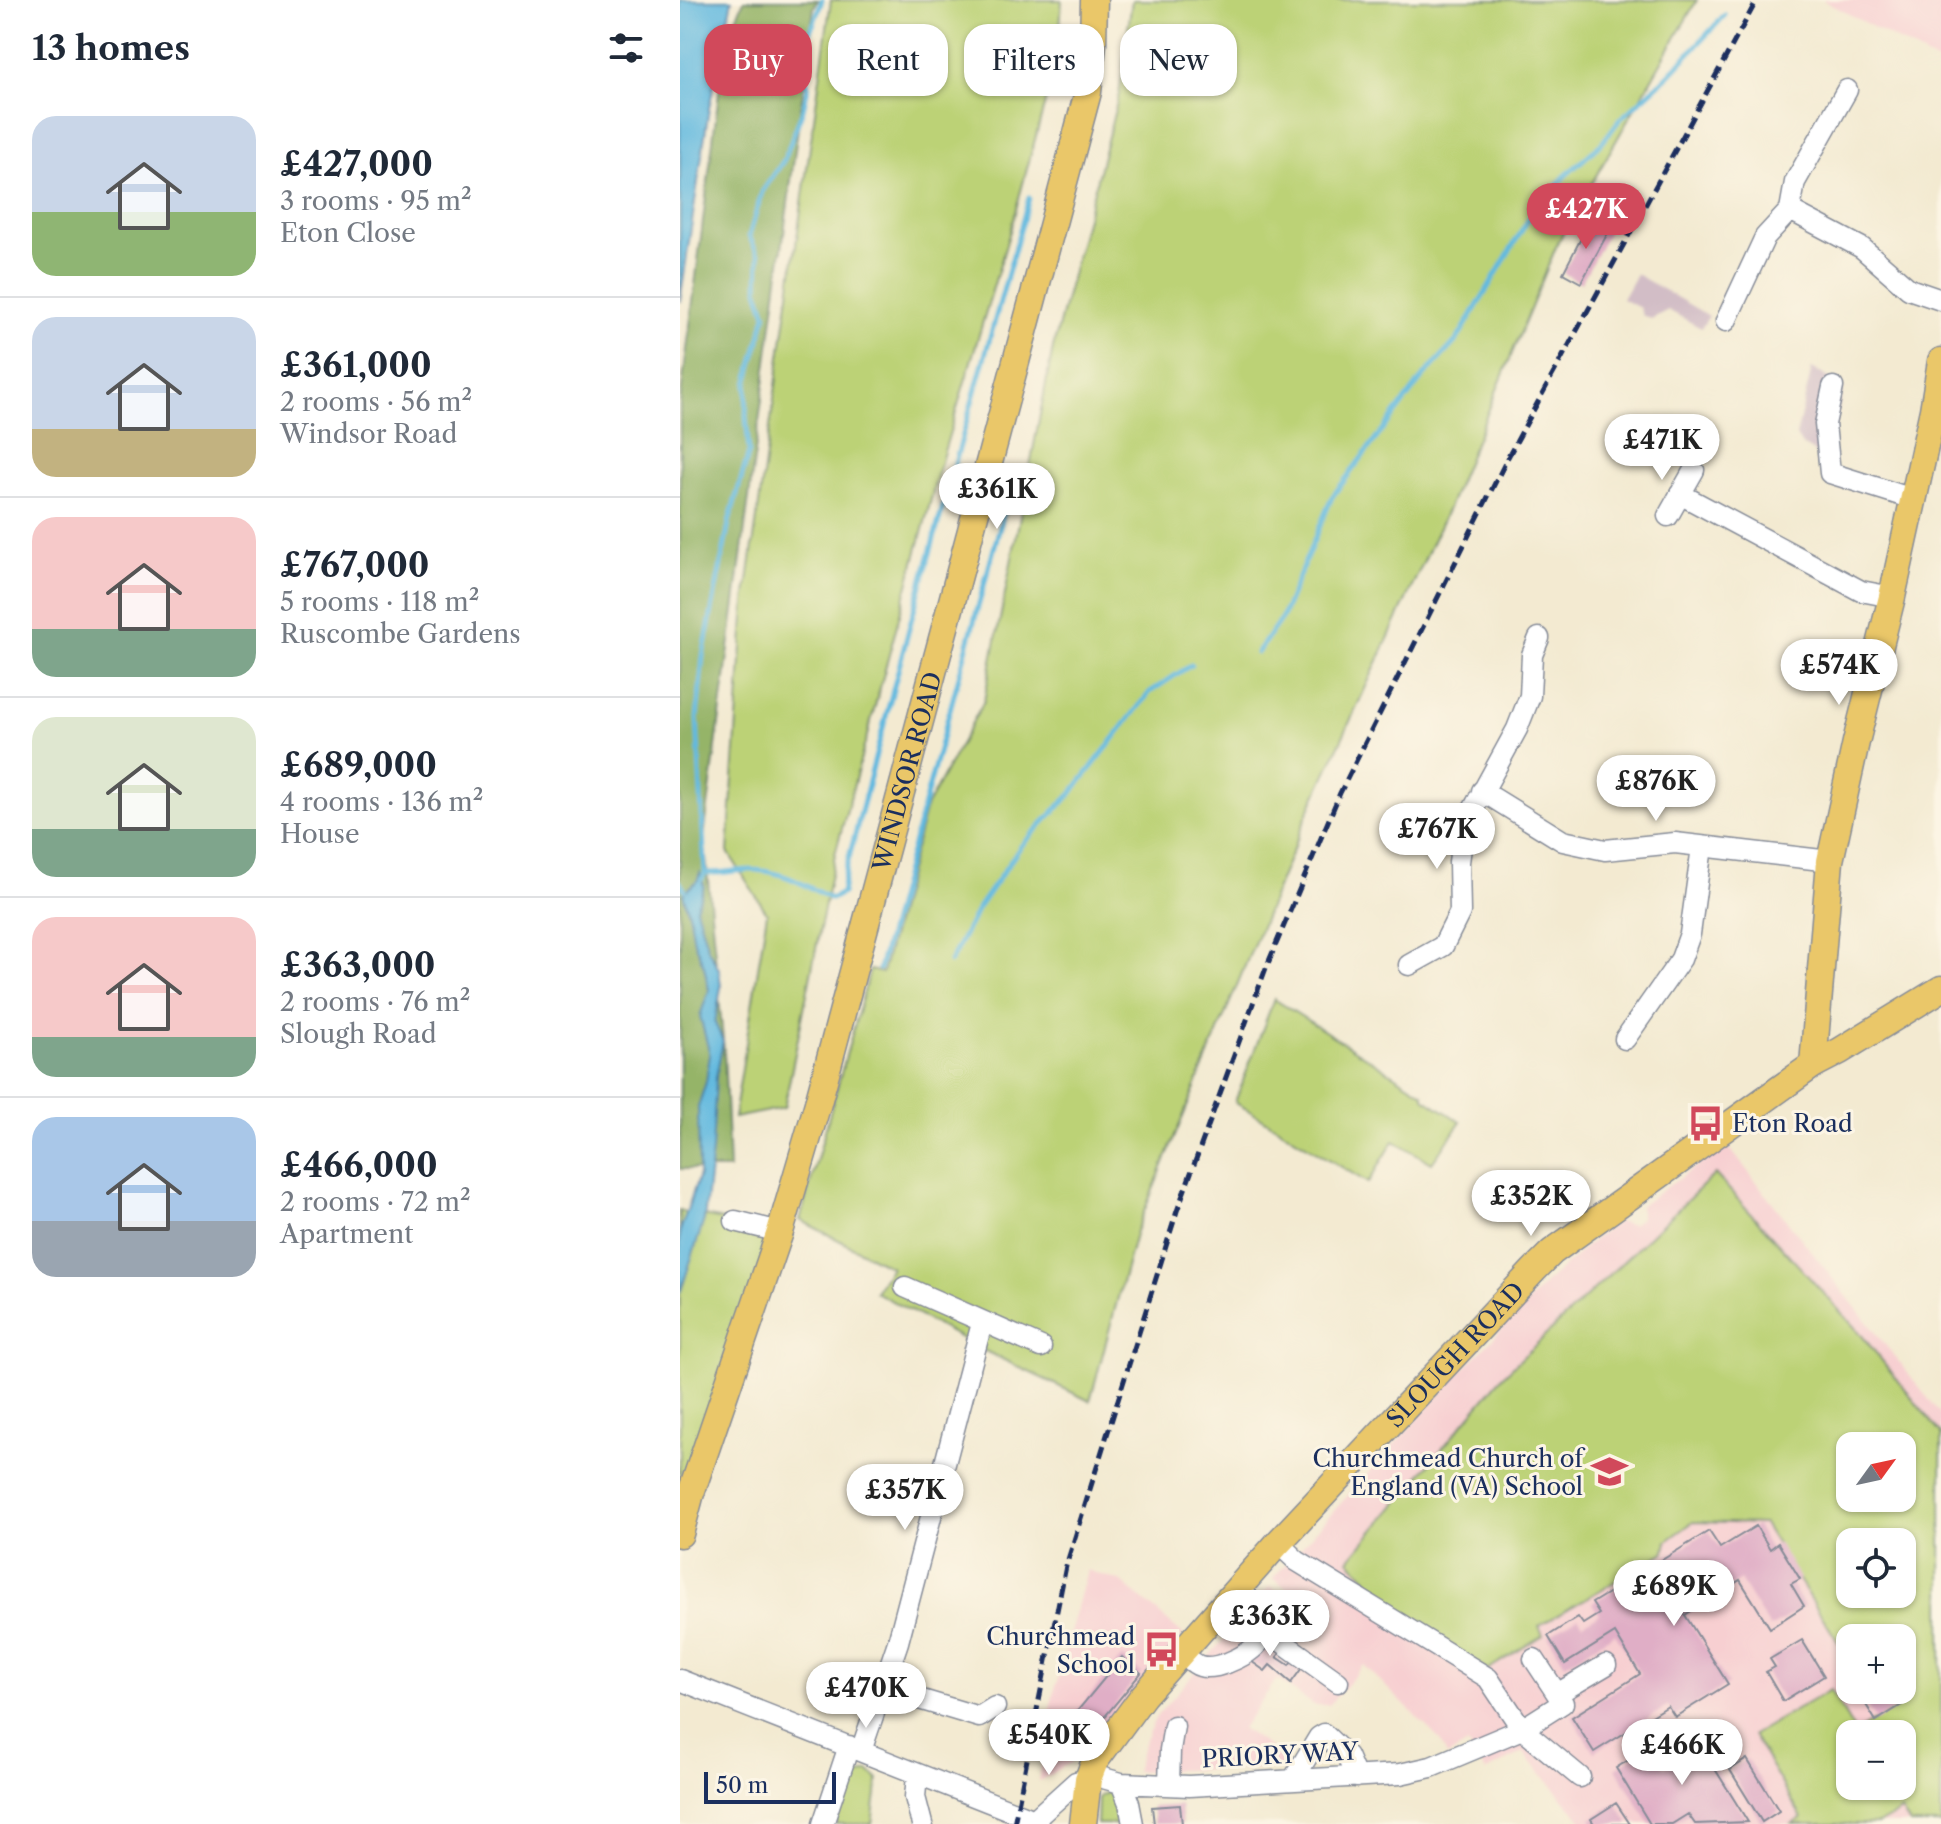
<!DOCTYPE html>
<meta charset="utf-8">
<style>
:root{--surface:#fff;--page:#f6f6f7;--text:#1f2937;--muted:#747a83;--line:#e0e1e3;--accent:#d1495b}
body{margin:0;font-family:"Libre Caslon Text",serif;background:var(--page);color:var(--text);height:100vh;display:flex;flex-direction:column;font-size:30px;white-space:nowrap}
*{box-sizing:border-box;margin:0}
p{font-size:26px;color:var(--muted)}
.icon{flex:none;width:44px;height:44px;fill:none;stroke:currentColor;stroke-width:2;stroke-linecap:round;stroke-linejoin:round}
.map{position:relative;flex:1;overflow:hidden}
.details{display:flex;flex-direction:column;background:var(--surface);width:680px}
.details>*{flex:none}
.hud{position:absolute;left:24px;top:24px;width:760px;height:72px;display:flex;gap:16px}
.needle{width:52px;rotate:57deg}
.buttons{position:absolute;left:1156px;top:1432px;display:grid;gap:16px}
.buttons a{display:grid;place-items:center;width:80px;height:80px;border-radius:16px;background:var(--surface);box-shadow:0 2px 6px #0004;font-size:40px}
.scale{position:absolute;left:24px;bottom:20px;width:132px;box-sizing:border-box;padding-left:8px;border:4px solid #1b2f5e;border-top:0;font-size:22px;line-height:28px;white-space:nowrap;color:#1b2f5e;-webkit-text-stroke:6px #fcf5e5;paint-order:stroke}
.price{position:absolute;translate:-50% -68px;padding:0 18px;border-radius:28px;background:#fff;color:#222;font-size:26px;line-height:52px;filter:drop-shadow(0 2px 4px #0008)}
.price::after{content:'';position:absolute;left:50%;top:48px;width:24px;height:18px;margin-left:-12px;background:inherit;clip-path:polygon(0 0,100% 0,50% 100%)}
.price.on{background:var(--accent);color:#fff}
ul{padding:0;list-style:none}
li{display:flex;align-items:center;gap:24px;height:200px;padding:0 32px}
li+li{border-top:2px solid var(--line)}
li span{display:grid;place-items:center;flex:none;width:224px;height:160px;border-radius:24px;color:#555}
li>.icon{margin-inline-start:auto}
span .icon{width:96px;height:96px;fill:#fffc;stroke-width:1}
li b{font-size:34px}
h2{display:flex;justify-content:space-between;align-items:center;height:96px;padding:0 32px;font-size:34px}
.pill{padding:0 28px;border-radius:24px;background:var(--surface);box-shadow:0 2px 6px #0004;font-size:28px;line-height:72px}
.pill.on{background:var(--accent);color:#fff}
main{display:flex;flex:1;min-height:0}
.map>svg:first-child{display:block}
.built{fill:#f7cfd1;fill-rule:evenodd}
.industrial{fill:#d2bdc6}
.green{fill:#bcd276;stroke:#6c806a;stroke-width:2;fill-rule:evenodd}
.forest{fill:#95b467;stroke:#587262;stroke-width:2}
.water{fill:#62b9df;stroke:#3e749e;stroke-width:2}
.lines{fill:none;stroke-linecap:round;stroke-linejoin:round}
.stream{stroke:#62b9df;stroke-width:5}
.building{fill:#e0aec6}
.minor-casing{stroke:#878c98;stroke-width:23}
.major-casing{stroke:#878c98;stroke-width:29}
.minor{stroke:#fff;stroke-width:20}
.major{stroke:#eac769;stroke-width:26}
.rail{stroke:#1b2f5e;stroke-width:5;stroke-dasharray:12 6;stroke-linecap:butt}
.labels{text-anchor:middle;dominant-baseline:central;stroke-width:6;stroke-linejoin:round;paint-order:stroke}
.street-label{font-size:24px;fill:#1b2f5e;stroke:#fcf5e5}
.poi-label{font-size:24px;fill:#1b2f5e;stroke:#fcf5e5;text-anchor:end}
</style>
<main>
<section class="details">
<h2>13 homes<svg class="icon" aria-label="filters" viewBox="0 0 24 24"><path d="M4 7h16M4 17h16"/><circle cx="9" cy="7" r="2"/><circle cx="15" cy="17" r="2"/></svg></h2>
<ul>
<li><span style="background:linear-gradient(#c9d6e8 60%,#8fb573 0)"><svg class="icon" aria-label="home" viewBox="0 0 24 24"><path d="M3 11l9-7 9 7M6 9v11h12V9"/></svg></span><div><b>£427,000</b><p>3 rooms · 95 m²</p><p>Eton Close</p></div></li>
<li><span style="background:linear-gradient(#c9d6e8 70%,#c2b280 0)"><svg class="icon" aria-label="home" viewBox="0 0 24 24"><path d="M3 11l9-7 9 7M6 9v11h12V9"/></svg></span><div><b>£361,000</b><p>2 rooms · 56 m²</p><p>Windsor Road</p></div></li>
<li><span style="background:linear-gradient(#f6c9c9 70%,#7fa58c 0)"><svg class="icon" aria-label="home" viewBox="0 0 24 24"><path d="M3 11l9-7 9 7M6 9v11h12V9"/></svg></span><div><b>£767,000</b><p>5 rooms · 118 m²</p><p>Ruscombe Gardens</p></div></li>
<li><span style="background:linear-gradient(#dfe7d0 70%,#7fa58c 0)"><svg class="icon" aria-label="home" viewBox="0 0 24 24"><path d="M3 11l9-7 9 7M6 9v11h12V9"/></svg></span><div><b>£689,000</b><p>4 rooms · 136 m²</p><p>House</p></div></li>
<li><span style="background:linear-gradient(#f6c9c9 75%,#7fa58c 0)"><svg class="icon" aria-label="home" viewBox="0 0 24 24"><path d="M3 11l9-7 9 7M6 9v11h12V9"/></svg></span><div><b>£363,000</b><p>2 rooms · 76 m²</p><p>Slough Road</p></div></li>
<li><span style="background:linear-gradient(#a9c7e8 65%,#9aa5b1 0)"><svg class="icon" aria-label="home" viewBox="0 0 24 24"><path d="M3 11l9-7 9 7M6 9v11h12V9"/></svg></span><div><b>£466,000</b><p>2 rooms · 72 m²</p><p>Apartment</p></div></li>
</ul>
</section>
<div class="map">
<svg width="1261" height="1824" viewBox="0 0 1261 1824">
<rect width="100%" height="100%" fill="#fcf5e5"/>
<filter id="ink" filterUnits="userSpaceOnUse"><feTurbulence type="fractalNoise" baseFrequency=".0125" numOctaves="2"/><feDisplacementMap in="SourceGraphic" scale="16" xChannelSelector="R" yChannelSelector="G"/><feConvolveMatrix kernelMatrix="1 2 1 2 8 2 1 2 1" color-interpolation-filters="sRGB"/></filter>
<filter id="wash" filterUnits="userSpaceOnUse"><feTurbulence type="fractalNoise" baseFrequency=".006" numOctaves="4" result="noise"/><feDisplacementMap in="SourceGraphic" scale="32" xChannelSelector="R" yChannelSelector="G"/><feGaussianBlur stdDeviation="1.8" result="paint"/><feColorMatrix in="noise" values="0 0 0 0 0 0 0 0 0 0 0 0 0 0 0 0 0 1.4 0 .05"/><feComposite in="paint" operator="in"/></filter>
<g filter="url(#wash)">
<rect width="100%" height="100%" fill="#f3ead1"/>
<!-- built -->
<path class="built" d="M1143,0H1261V64Z
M1047,1145L1261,1415V1824H905L843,1752L806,1772L788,1744L767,1756L760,1740L684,1665L649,1705H634L597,1679L562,1728L608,1761L601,1768L455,1771L465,1740L476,1717L590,1586L644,1622L657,1609L638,1595L620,1599L593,1578L772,1381L872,1277L918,1236L938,1222L953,1225L961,1217L960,1206ZM1170,1446H1222V1498H1170ZM1170,1542H1222V1594H1170ZM1170,1638H1222V1690H1170ZM1170,1734H1222V1786H1170Z
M407,1570L442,1582L503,1634L399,1757L359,1781L371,1704Z"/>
<!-- industrial -->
<path class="industrial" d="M956,274L1029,316L1021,328L988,310L971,319L962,315L960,308L942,299Z
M1132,368L1164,387L1151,444L1144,458L1122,445L1116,436Z"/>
<!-- green -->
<path class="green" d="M151,0H382L378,55L330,231L263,455L155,854L104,1108L54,1118L87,913L48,852L65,602Z
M452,0H1017L878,242L769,506L627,815L456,1231L410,1401L305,1351L195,1292L211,1267L120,1220L190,970L202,973L246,807L304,701L373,348L439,94Z
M594,999L744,1094V1098L781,1122L752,1163L714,1141L688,1183L555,1102Z
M1035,1174L1179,1332L1261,1434V1824H1230L1221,1811L1198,1824H1112L1122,1818L1073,1735L1150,1690L1175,1732L1227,1701L1221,1690L1222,1638H1170V1661L1084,1524L1013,1522L987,1541L985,1552L859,1626L863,1635L807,1670L722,1615L669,1560L823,1376ZM1170,1446H1222V1498H1170ZM1170,1542H1222V1594H1170ZM1170,1734H1222V1786H1170Z
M0,1211L100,1232L0,1538Z
M189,1771L198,1779L192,1824H157L155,1818L171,1779Z
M428,1792L437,1796L447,1824H417L418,1797Z"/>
<!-- forest -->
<path class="forest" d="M64,0H138L134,7L24,837L44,1051L49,1169H0V405L45,44Z"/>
<!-- water -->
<path class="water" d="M0,0H52L29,108L0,302Z
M20,873L24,886L16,908L28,949L39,969L41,987L35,1023L43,1041L36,1077L32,1151L24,1220L0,1294V1231L19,1175L18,1107L26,1082L30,1055L20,1016L29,990L24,966L14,942L10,917L3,894L17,881Z"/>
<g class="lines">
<!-- stream -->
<path class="stream" d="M577,653L602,617L652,497L742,378L777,340L851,215L885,176L922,143L940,119L989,75L1045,15
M25,873C41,874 56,870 71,870C101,870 125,885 151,899L162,893L166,869L231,621L349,198
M22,879L25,873L17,718L23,656L50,518L69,452L66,416L67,384L86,315L78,290L79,256L69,236L82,192L104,160L123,109L128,87L121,61L122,46L134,23L142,0
M0,882L5,890
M270,962L298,908L341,846L391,794L470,692L511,665
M199,969L333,479"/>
</g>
<g id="blocks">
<!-- building -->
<path class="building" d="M911,219L930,229L901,283L883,273Z
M1076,1526L1090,1549L1098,1543L1120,1579L1111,1584L1124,1606L1090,1628L1060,1580L1005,1615L1048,1684L995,1717L988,1706L914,1752L892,1717L960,1674L935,1633L885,1664L868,1636L898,1617L903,1624L919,1614L912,1603L1029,1531L1040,1548Z
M577,1632L602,1651L597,1657L609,1665L614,1658L624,1665L611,1683L590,1665L585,1671L561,1654Z
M1122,1640L1144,1676L1103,1701L1086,1672L1095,1667L1090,1659Z
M442,1657L461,1673L408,1737L389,1721Z
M1177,1690H1221L1228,1701L1196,1721Z
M1035,1737L1049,1760L1035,1769L1068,1822L1015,1824L1008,1814L992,1824H970L936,1768L971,1746L985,1768Z
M1067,1759L1099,1811L1082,1822L1050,1770Z
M936,1803L950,1824H914L911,1819Z
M500,1805L502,1824H474L472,1807Z"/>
</g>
</g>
<g filter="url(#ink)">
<use href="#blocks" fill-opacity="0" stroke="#878c98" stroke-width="2"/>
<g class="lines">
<defs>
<path id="minor" d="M1110,210L1182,248L1229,289L1261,300
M1046,321L1085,237L1110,210L1115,182L1167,90
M1153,387L1145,424L1150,473L1233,499
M1000,494L1181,591L1212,597
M988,516L1014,470
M802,791L883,841L925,850L995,843L1150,861
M729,965L763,946L780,912L779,862L784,826L837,729L850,696L852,655L859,638
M945,1039L1001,959L1010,934L1022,847
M55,1221L100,1232
M225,1287L361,1347
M598,1543L617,1561L808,1678L842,1729L883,1703L854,1659
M584,1629L658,1682
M499,1651C506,1656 513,1664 520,1666C538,1672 581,1651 584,1632C585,1618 568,1599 560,1588
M0,1680L347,1817L358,1824
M202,1688L299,1717L315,1707
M877,1694L926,1665
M181,1751L218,1642L302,1323
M409,1774L441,1783L509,1786L720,1774L751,1767L842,1729L900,1777
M237,1776L235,1797L242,1824
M613,1780L639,1737L644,1734L667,1756L676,1777
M441,1783L449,1803L453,1824
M489,1785L490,1750L494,1726
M354,1820L396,1782L408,1779
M143,1824L169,1746"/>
<g id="major">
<path d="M1133,1065L1150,861L1176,742L1212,597L1253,410L1261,361"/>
<path id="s1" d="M0,1534L11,1493L100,1232L138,1103L408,92L413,44L414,0"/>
<path id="s2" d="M403,1824L408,1779L415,1761L463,1696L598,1543L854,1270L872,1252L1133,1065L1160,1051L1261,989"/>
</g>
</defs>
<!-- minor casing -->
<use href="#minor" class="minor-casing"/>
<!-- major casing -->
<use href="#major" class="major-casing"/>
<!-- minor -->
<use href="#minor" class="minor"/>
<!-- major -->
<use href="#major" class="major"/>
<!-- rail -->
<path class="rail" d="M334,1824L386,1566L497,1211L586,968L660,793L828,457L1077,0"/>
</g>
</g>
<!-- icons -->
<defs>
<symbol id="bus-bare" viewBox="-9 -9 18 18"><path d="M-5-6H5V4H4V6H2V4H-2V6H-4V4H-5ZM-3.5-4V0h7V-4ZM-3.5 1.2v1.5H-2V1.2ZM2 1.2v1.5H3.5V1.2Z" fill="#d1495b" stroke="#fcf5e5" stroke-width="2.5" paint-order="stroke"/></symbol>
<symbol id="school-bare" viewBox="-9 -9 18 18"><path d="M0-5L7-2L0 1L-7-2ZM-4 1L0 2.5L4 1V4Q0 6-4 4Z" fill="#d1495b" stroke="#fcf5e5" stroke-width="2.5" paint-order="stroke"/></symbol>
</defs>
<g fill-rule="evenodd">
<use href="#bus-bare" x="1000" y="1098" width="51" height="51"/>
<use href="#school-bare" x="904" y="1446" width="51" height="51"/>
<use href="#bus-bare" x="456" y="1624" width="51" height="51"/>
</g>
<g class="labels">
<!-- street labels -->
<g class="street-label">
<text stroke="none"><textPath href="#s1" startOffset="796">WINDSOR ROAD</textPath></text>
<text stroke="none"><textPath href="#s2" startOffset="608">SLOUGH ROAD</textPath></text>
<text transform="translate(600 1755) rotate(-3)">PRIORY WAY</text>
</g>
<!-- poi labels -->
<g class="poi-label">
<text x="1052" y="1123" text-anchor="start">Eton Road</text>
<text x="903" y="1458">Churchmead Church of<tspan x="903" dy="28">England (VA) School</tspan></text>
<text x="455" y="1636">Churchmead<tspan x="455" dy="28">School</tspan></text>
</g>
</g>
</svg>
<div class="buttons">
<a><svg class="needle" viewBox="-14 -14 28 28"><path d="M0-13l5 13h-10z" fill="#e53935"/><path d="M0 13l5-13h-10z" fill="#747a83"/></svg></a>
<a><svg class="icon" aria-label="locate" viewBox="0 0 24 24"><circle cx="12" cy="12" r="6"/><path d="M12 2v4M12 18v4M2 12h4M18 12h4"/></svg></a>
<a>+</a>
<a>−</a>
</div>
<div class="scale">50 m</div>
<b class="price on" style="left:906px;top:251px">£427K</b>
<b class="price" style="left:982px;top:482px">£471K</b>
<b class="price" style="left:317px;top:531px">£361K</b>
<b class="price" style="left:1159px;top:707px">£574K</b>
<b class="price" style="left:976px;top:823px">£876K</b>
<b class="price" style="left:757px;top:871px">£767K</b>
<b class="price" style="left:851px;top:1238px">£352K</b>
<b class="price" style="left:225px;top:1532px">£357K</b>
<b class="price" style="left:994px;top:1628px">£689K</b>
<b class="price" style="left:590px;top:1658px">£363K</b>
<b class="price" style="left:186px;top:1730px">£470K</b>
<b class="price" style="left:369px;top:1777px">£540K</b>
<b class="price" style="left:1002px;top:1787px">£466K</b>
<div class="hud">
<a class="pill on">Buy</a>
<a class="pill">Rent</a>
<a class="pill">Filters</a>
<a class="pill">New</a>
</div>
</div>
</main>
